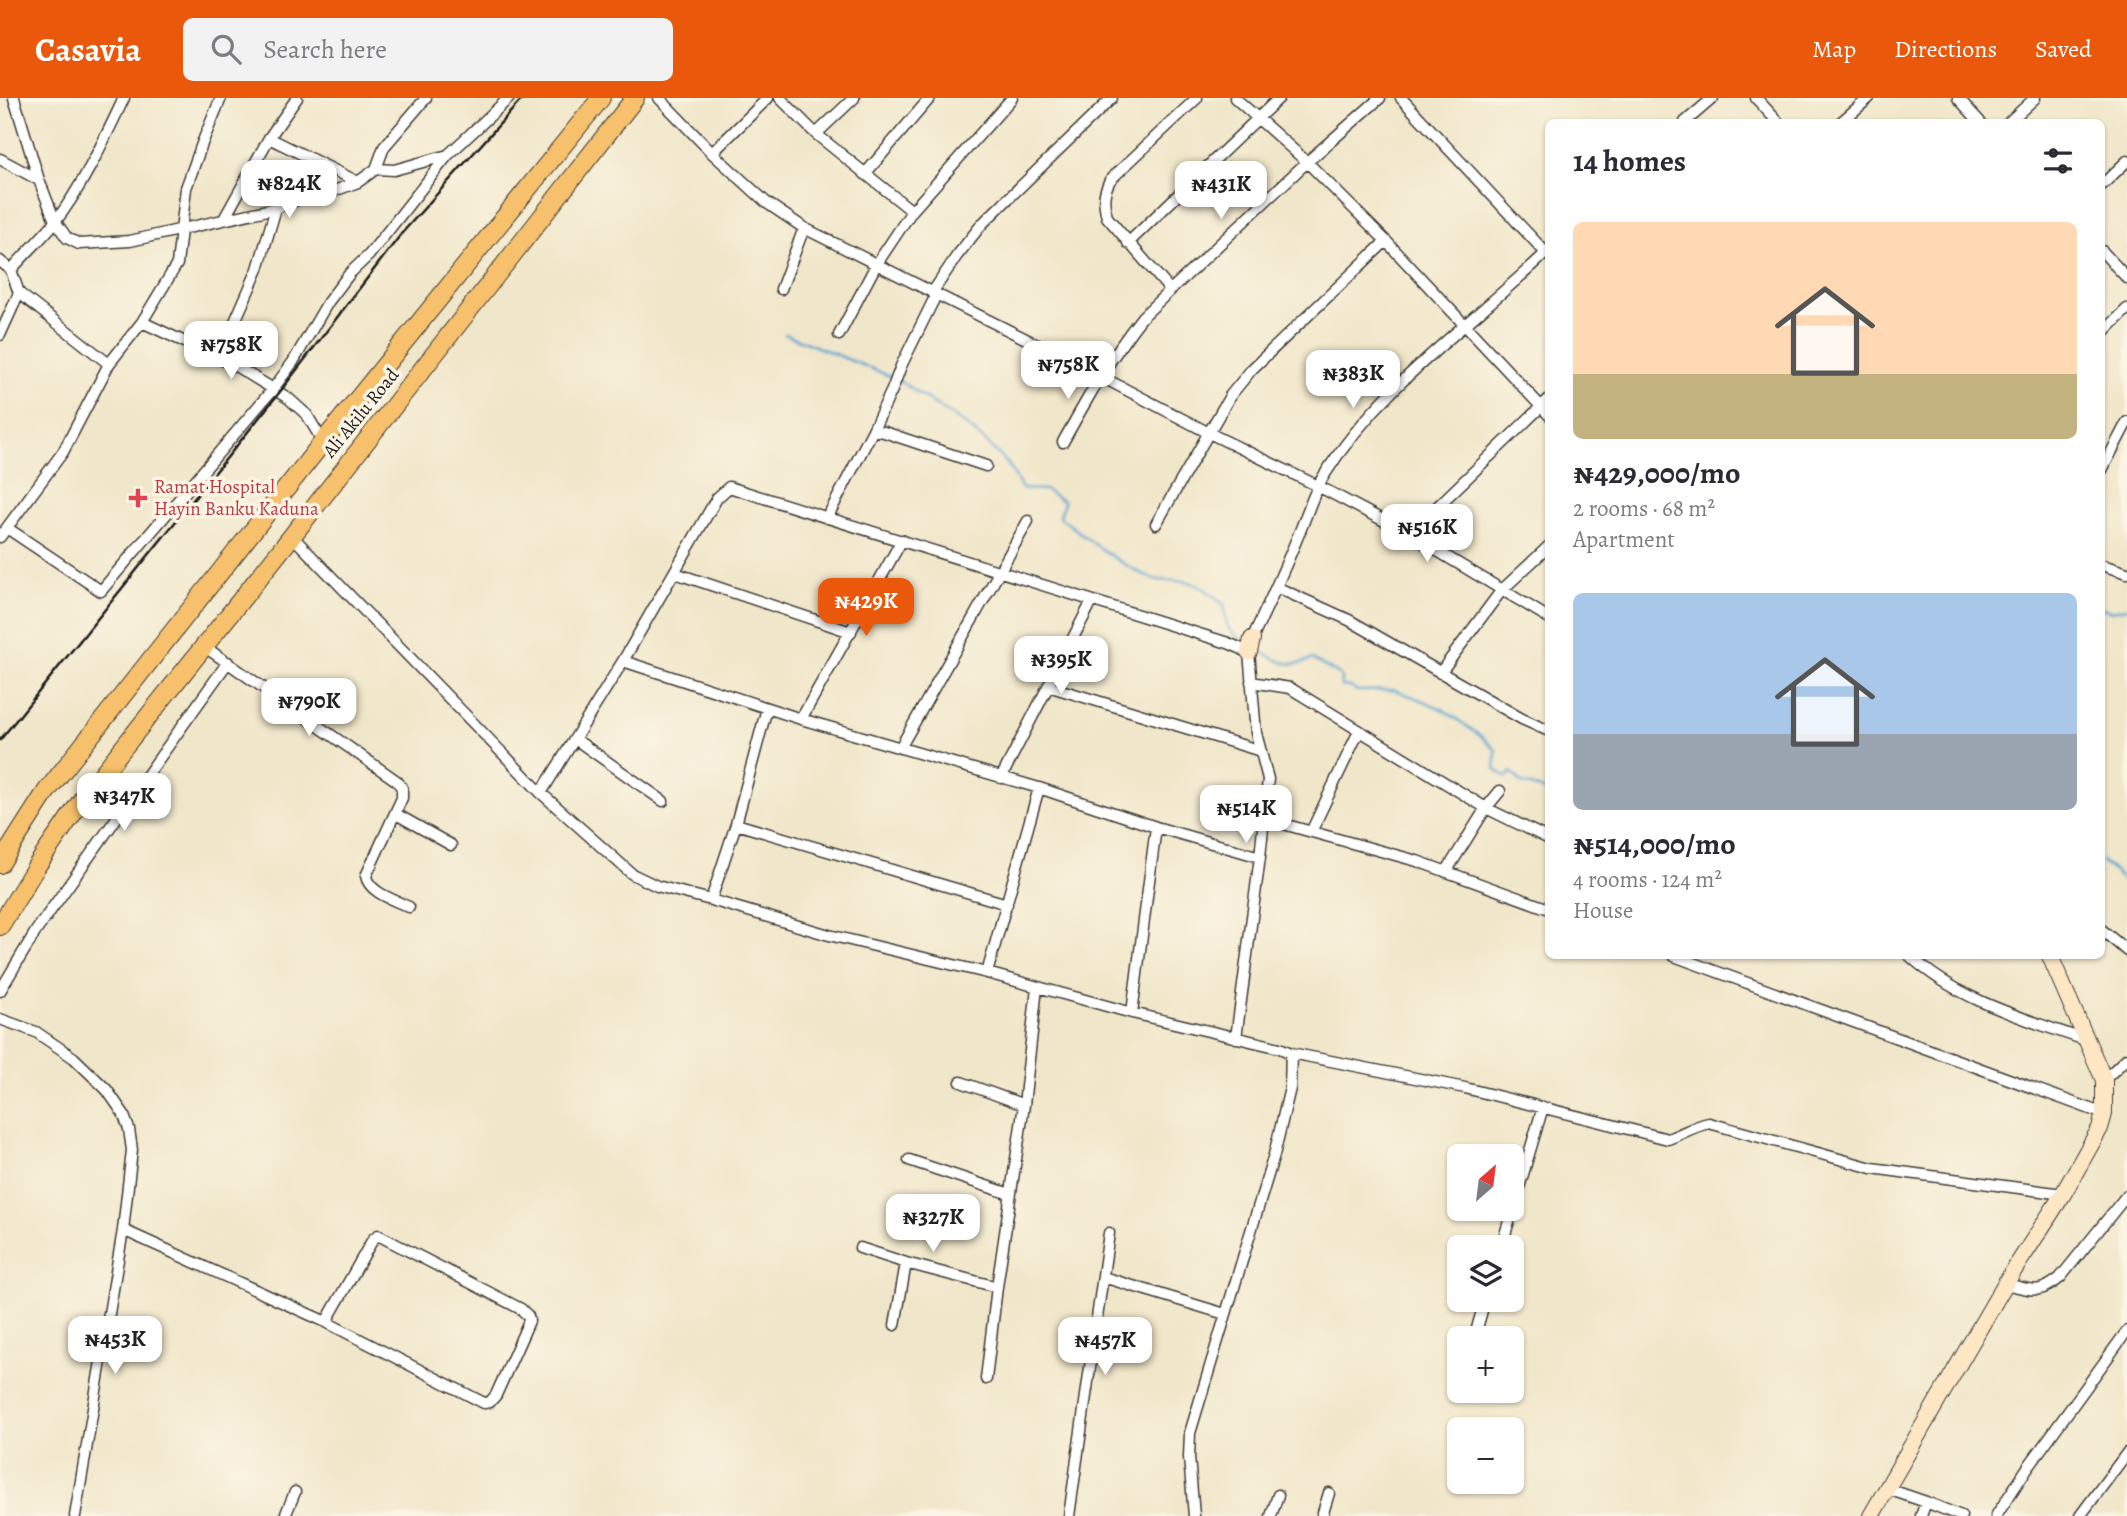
<!DOCTYPE html>
<meta charset="utf-8">
<style>
:root{--surface:#fff;--page:#f2f2f3;--text:#2b2b33;--muted:#7c7c81;--accent:#ea580c}
body{margin:0;font-family:Alegreya,serif;background:var(--page);color:var(--text);height:100vh;display:flex;flex-direction:column;font-size:26px;white-space:nowrap}
*{box-sizing:border-box;margin:0}
p{font-size:23px;color:var(--muted)}
.icon{flex:none;width:38px;height:38px;fill:none;stroke:currentColor;stroke-width:2;stroke-linecap:round;stroke-linejoin:round}
.map{position:relative;flex:1;overflow:hidden}
.side{position:absolute;left:1545px;top:21px;width:560px;height:840px;display:flex;flex-direction:column;background:var(--surface);border-radius:10px;box-shadow:0 2px 5px #0004}
.side>*{flex:none}
.needle{width:46px;rotate:28deg}
.controls{position:absolute;left:1447px;top:1046px;display:grid;gap:14px}
.controls a{display:grid;place-items:center;width:77px;height:77px;border-radius:10px;background:var(--surface);box-shadow:0 2px 5px #0004;font-size:35px}
.price{position:absolute;translate:-50% -60px;padding:0 16px;border-radius:14px;background:#fff;color:#222;font-size:23px;line-height:46px;filter:drop-shadow(0 2px 4px #0008)}
.price::after{content:'';position:absolute;left:50%;top:42px;width:21px;height:16px;margin-left:-10px;background:inherit;clip-path:polygon(0 0,100% 0,50% 100%)}
.price.on{background:var(--accent);color:#fff}
ul{padding:0;list-style:none}
li{display:grid;align-content:center;gap:14px;height:371px;padding:0 28px}
li span{display:grid;place-items:center;height:217px;border-radius:10px;color:#555}
li>.icon{margin-inline-start:auto}
span .icon{width:126px;height:126px;fill:#fffc;stroke-width:1}
li b{font-size:30px}
h2{display:flex;justify-content:space-between;align-items:center;height:84px;padding:0 28px;font-size:30px}
header{display:flex;align-items:center;gap:42px;box-sizing:border-box;height:98px;padding:0 35px;background:var(--accent);color:#fff}
header strong{font-size:33px}
nav{display:flex;gap:38px;margin-inline-start:auto;font-size:24px}
.search{width:490px;height:63px;background:var(--page);display:flex;align-items:center;gap:18px;box-sizing:border-box;padding:0 24px;border-radius:10px;color:var(--muted);font-size:26px}
.map>svg:first-child{display:block}
.lines{fill:none;stroke-linecap:round;stroke-linejoin:round}
.stream{stroke:#5ca4d2;stroke-width:2.5}
.street-casing{stroke:#3c3a36;stroke-width:13}
.secondary-casing{stroke:#3c3a36;stroke-width:18}
.primary-casing{stroke:#3c3a36;stroke-width:20}
.street{stroke:#fff;stroke-width:10}
.secondary{stroke:#fce6c4;stroke-width:16}
.primary{stroke:#f7c06c;stroke-width:18}
.rail{stroke:#1c1c1c;stroke-width:2.5}
.health-dot{fill:#e0444e;stroke:#fcf5e5;stroke-width:2.5}
.labels{text-anchor:middle;dominant-baseline:central;stroke-width:7;stroke-linejoin:round;paint-order:stroke}
.street-label{font-size:19px;fill:#1c1c1c;stroke:#fcf5e5}
.health-label{font-size:19px;fill:#be3a42;stroke:#fcf5e5;text-anchor:start}
</style>
<header>
<strong>Casavia</strong>
<div class="search"><svg class="icon" aria-label="search" viewBox="0 0 24 24"><circle cx="10" cy="10" r="6"/><path d="M15 15l6 6"/></svg>Search here</div>
<nav><a>Map</a><a>Directions</a><a>Saved</a></nav>
</header>
<div class="map">
<svg width="2127" height="1418" viewBox="0 0 2127 1418">
<rect width="100%" height="100%" fill="#fcf5e5"/>
<filter id="ink" filterUnits="userSpaceOnUse"><feTurbulence type="fractalNoise" baseFrequency=".0143" numOctaves="2"/><feDisplacementMap in="SourceGraphic" scale="14" xChannelSelector="R" yChannelSelector="G"/><feConvolveMatrix kernelMatrix="1 2 1 2 8 2 1 2 1" color-interpolation-filters="sRGB"/></filter>
<filter id="wash" filterUnits="userSpaceOnUse"><feTurbulence type="fractalNoise" baseFrequency=".00686" numOctaves="4" result="noise"/><feDisplacementMap in="SourceGraphic" scale="28" xChannelSelector="R" yChannelSelector="G"/><feGaussianBlur stdDeviation="1.57" result="paint"/><feColorMatrix in="noise" values="0 0 0 0 0 0 0 0 0 0 0 0 0 0 0 0 0 1.4 0 .05"/><feComposite in="paint" operator="in"/></filter>
<g filter="url(#wash)">
<rect width="100%" height="100%" fill="#f0e6c9"/>
<g class="lines">
<!-- stream -->
<path class="stream" d="M785,236L892,279
M898,282L962,324L984,342L1008,366L1022,391L1045,392L1064,404L1060,419C1086,440 1115,463 1146,478C1162,486 1174,480 1188,484C1203,488 1214,498 1225,508C1226,529 1226,532 1244,543
M2102,510L2111,513L2127,510
M1256,550C1276,562 1289,572 1312,561L1341,578V588L1350,589L1357,593L1395,592L1424,603L1444,612L1482,639L1496,652L1495,671L1507,679L1511,674L1522,685L1549,694
M2102,763L2122,781L2127,780"/>
</g>
</g>
<g filter="url(#ink)">
<g class="lines">
<defs>
<path id="street" d="M14,0L39,82L55,123L67,140L79,146L130,143L276,110L309,97L334,93L358,84L376,71L394,72L448,57L509,0
M659,0L712,55L767,105L804,130L1100,278L1209,335L1318,388L1409,436L1549,520
M780,0L816,36L912,113
M1235,0L1307,64L1386,143L1549,317
M1401,0L1546,155
M1756,0L1778,24
M1958,0L1980,24
M1685,24L1713,0
M1841,24L1869,0
M2009,24L2035,0
M816,36L854,0
M269,40L358,84
M712,55L768,0
M0,61L39,82
M376,71L384,49L426,0
M865,76L930,0
M2102,87L2127,63
M224,121L269,40L297,0
M1128,145L1279,0
M2102,153L2127,180
M0,163L11,172L19,195L109,266
M11,172C25,156 41,141 55,124C82,90 105,40 124,0
M781,191L804,130
M1170,192L1107,119C1103,103 1103,96 1110,82L1197,0
M932,195L956,159L982,126L1112,0
M142,224L234,267L288,300L307,317L323,344
M2102,236L2127,211
M0,237L19,195
M839,237L876,167L912,113L1012,0
M219,260L258,171L276,110
M873,332L884,334L986,368
M1063,344C1087,301 1111,258 1142,219L1307,64L1380,0
M2102,372L2127,324
M827,420L873,332L892,292L901,268L936,197
M1156,426L1230,298L1252,271L1386,143
M7,430L101,493L273,291L293,264L328,204L350,175L369,157L448,57
M1409,436L1549,301
M292,438L541,695L632,776L657,788L711,802L829,837L987,875L1132,915L1280,950L1291,955L1465,990L1668,1041C1682,1036 1694,1028 1709,1025L1872,1070L2063,1096
M0,439L63,354L109,266L142,224L177,166L186,90L203,43L221,0
M2102,467L2127,475
M675,475L851,534
M1276,489L1349,522L1522,621L1549,633
M1252,541C1269,505 1285,470 1300,433C1307,416 1313,396 1323,379C1383,284 1470,228 1549,152
M205,549L397,683L402,690V700L366,778C369,795 395,802 409,809
M623,563L801,621L1039,690L1156,729L1260,759
M1440,575L1501,493L1549,448
M1251,584L1290,590L1486,710L1549,741
M1048,588L1261,653
M801,621L902,442
M575,641L663,703
M900,650L1028,423
M1001,680L1092,503
M541,695L623,563L717,400L729,389L1228,545L1242,551L1250,557
M396,716L451,747
M1265,721L1417,763L1549,811
M736,726L1007,806
M1311,734L1359,633
M1446,774L1486,710L1500,693
M711,802L736,726L767,610
M2102,832L2127,853
M1674,858L2104,1016
M1910,858C1959,903 2026,921 2088,943
M987,875L1039,690
M0,893L36,833L228,564
M1132,915L1156,729
M0,921L36,934L74,960L107,992L123,1015L129,1031L132,1052L123,1132L75,1418
M1236,940L1260,759L1268,681L1256,635L1249,554
M2104,982L2127,960
M961,984L1024,1007
M909,1062L1010,1096
M123,1132L326,1224L484,1305L490,1304L496,1297L529,1223L528,1218L521,1211L378,1137L373,1141L326,1224
M860,1150L906,1165L997,1189
M1501,1150L1543,1009
M1103,1179L1225,1216
M2005,1186C2031,1191 2038,1198 2060,1180L2127,1097
M895,1227L906,1165
M1474,1241L1485,1202
M986,1281L997,1189L1024,1007L1037,889
M1885,1390L1926,1404L1961,1418
M285,1418L295,1394
M1069,1418L1109,1135
M1194,1418L1189,1359L1190,1335L1274,1057L1290,990L1291,955
M1271,1418L1278,1397
M1322,1418L1329,1395
M1921,1418L1926,1404
M1996,1418L2028,1369L2127,1233
M2080,1418L2127,1355"/>
<path id="secondary" d="M1249,554L1252,541
M1871,1418L2005,1186L2063,1096L2100,1030L2104,1016V982L2050,858"/>
<path id="primary" d="M0,766L46,694L323,344L601,0
M0,828L36,769L84,699L292,438L635,0"/>
</defs>
<!-- street casing -->
<use href="#street" class="street-casing"/>
<!-- secondary casing -->
<use href="#secondary" class="secondary-casing"/>
<!-- primary casing -->
<use href="#primary" class="primary-casing"/>
<!-- street -->
<use href="#street" class="street"/>
<!-- secondary -->
<use href="#secondary" class="secondary"/>
<!-- primary -->
<use href="#primary" class="primary"/>
<!-- rail -->
<path class="rail" d="M0,642L279,295L402,135L523,0"/>
</g>
</g>
<!-- markers -->
<path class="health-dot" d="M134.5 389.5h7v7h7v7h-7v7h-7v-7h-7v-7h7z"/>
<g class="labels">
<!-- street labels -->
<g class="street-label">
<text transform="translate(361 315) rotate(-51)">Ali Akilu Road</text>
</g>
<!-- health labels -->
<g class="health-label">
<text x="154" y="389">Ramat Hospital<tspan x="154" dy="22">Hayin Banku Kaduna</tspan></text>
</g>
</g>
</svg>
<div class="controls">
<a><svg class="needle" viewBox="-14 -14 28 28"><path d="M0-13l5 13h-10z" fill="#e53935"/><path d="M0 13l5-13h-10z" fill="#7c7c81"/></svg></a>
<a><svg class="icon" aria-label="layers" viewBox="0 0 24 24"><path d="M12 4l9 5-9 5-9-5zM3 14l9 5 9-5"/></svg></a>
<a>+</a>
<a>−</a>
</div>
<b class="price" style="left:289px;top:122px">₦824K</b>
<b class="price" style="left:1221px;top:123px">₦431K</b>
<b class="price" style="left:231px;top:283px">₦758K</b>
<b class="price" style="left:1068px;top:303px">₦758K</b>
<b class="price" style="left:1353px;top:312px">₦383K</b>
<b class="price" style="left:1427px;top:466px">₦516K</b>
<b class="price on" style="left:866px;top:540px">₦429K</b>
<b class="price" style="left:1061px;top:598px">₦395K</b>
<b class="price" style="left:309px;top:640px">₦790K</b>
<b class="price" style="left:124px;top:735px">₦347K</b>
<b class="price" style="left:1246px;top:747px">₦514K</b>
<b class="price" style="left:933px;top:1156px">₦327K</b>
<b class="price" style="left:115px;top:1278px">₦453K</b>
<b class="price" style="left:1105px;top:1279px">₦457K</b>
<section class="side">
<h2>14 homes<svg class="icon" aria-label="filters" viewBox="0 0 24 24"><path d="M4 7h16M4 17h16"/><circle cx="9" cy="7" r="2"/><circle cx="15" cy="17" r="2"/></svg></h2>
<ul>
<li><span style="background:linear-gradient(#ffd9b3 70%,#c2b280 0)"><svg class="icon" aria-label="home" viewBox="0 0 24 24"><path d="M3 11l9-7 9 7M6 9v11h12V9"/></svg></span><div><b>₦429,000/mo</b><p>2 rooms · 68 m²</p><p>Apartment</p></div></li>
<li><span style="background:linear-gradient(#a9c7e8 65%,#9aa5b1 0)"><svg class="icon" aria-label="home" viewBox="0 0 24 24"><path d="M3 11l9-7 9 7M6 9v11h12V9"/></svg></span><div><b>₦514,000/mo</b><p>4 rooms · 124 m²</p><p>House</p></div></li>
</ul>
</section>
</div>
